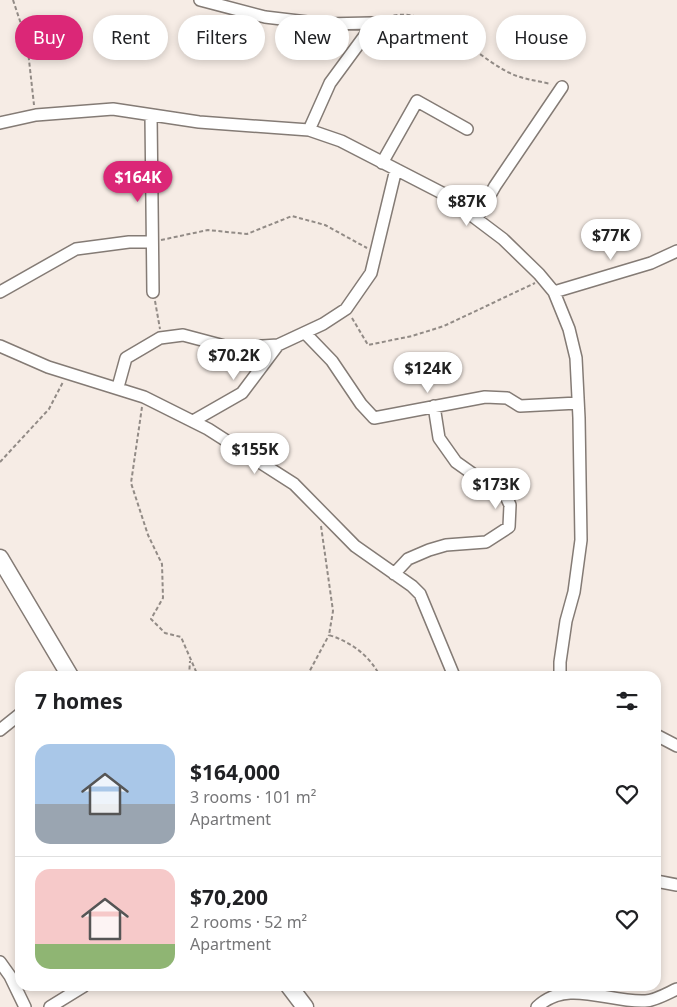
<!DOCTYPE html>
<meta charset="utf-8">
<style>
:root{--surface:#fff;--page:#f2f2f2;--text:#202124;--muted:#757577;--line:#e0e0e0;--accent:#db2777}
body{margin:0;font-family:"Noto Sans",sans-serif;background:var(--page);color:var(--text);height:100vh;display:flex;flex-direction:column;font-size:19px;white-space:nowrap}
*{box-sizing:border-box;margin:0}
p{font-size:16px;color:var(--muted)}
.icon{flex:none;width:28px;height:28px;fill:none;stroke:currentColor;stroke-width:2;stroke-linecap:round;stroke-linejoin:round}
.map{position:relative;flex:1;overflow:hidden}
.panel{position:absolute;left:15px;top:671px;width:646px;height:320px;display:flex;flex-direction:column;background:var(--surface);border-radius:15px;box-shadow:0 2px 8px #0003}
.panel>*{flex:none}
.guide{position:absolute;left:15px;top:15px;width:648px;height:45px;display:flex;gap:10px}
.price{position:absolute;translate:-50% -42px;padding:0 11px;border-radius:18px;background:#fff;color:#222;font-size:16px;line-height:32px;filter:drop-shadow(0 1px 2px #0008)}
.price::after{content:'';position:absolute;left:50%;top:30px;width:15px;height:11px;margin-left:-8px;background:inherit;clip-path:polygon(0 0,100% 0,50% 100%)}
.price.active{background:var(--accent);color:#fff}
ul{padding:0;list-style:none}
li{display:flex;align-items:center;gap:15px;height:125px;padding:0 20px}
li+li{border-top:1px solid var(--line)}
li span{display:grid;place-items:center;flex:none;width:140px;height:100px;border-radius:15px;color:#555}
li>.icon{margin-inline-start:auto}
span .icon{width:60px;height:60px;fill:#fffc;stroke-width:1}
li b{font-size:21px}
h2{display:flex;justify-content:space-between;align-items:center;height:60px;padding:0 20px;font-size:21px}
.chip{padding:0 18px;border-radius:22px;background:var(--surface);box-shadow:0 2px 8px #0003;font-size:18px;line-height:45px}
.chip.active{background:var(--accent);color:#fff}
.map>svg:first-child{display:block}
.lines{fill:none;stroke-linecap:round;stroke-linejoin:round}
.minor-casing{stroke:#847b75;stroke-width:14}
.secondary-casing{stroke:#847b75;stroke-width:19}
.path{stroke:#928b86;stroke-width:2;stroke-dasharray:4 2.5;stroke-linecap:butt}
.minor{stroke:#fff;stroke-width:11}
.secondary{stroke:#fff;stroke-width:16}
</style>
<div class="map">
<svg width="677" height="1007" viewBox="0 0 677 1007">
<rect width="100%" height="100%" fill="#f6ece5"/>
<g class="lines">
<defs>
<path id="minor" d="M200,0L265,17L324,24L372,23L366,34L330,83L309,130
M151,115L153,292
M0,123L36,115L113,109L199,122L309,130L341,141L442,193L503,239L539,274L554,292L569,329L576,358L579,418L581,540L574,592L566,621L560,662V676
M382,163L417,101L467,129
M477,218L495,186L562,87
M0,292L76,249L129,242H152
M554,292L651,263L677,251
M305,333L332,361L361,404L374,418L485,397L507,398L520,406L578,403
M0,346L48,367L144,397L208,429L294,484L355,546L412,586L420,594L454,676
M118,387L126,358L160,338L183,335L232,348L278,345L323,324L346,309L371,273L396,169
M193,421L242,393L278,345
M394,574L408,559L429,550L446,545L486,542L509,527L510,505L505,494L487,484L456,462L439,438L434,406
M0,730L20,714
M656,735L677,746
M656,881L677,885
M0,962L10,976L25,1007
M50,1007L84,986
M537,1007C568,978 608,1003 645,1001C655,1001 668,993 677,989"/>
<path id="secondary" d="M0,558L70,676
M289,986L305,1007"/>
</defs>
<!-- minor casing -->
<use href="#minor" class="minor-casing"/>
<!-- secondary casing -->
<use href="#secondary" class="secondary-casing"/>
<!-- path -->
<path class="path" d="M13,0L27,42L34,105
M381,19C427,0 466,49 504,70C519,79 534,80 551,84
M161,240L208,230L247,234L292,216L325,225L367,248
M155,301L160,329
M352,318L368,345L412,336L444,326L535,283
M142,407L131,483L148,535L162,564L163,598L151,619L165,633L181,637L198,676
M0,462L49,409L63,382
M321,526L333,611L329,635C351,642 369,655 380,676
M189,676L190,661
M307,676L329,635"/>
<!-- minor -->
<use href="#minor" class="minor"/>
<!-- secondary -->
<use href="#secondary" class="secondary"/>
</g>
</svg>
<b class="price active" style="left:138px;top:203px">$164K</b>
<b class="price" style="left:467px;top:227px">$87K</b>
<b class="price" style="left:611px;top:261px">$77K</b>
<b class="price" style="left:234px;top:381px">$70.2K</b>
<b class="price" style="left:428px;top:394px">$124K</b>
<b class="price" style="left:255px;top:475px">$155K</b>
<b class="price" style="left:496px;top:510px">$173K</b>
<div class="guide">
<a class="chip active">Buy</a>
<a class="chip">Rent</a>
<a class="chip">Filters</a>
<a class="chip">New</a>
<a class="chip">Apartment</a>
<a class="chip">House</a>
</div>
<section class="panel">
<h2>7 homes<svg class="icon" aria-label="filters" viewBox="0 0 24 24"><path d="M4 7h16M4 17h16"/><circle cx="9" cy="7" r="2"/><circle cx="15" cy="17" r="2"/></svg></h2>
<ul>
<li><span style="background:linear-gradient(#a9c7e8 60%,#9aa5b1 0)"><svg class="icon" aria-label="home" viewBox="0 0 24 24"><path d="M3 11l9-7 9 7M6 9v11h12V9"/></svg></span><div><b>$164,000</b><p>3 rooms · 101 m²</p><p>Apartment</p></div><svg class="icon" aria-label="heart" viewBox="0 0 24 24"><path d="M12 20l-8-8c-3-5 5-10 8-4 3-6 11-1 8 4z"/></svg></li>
<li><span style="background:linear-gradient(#f6c9c9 75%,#8fb573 0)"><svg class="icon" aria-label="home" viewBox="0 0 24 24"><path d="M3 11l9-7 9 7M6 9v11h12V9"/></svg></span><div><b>$70,200</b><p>2 rooms · 52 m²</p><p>Apartment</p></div><svg class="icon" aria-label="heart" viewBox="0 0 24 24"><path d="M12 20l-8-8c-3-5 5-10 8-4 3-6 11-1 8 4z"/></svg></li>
</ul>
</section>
</div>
